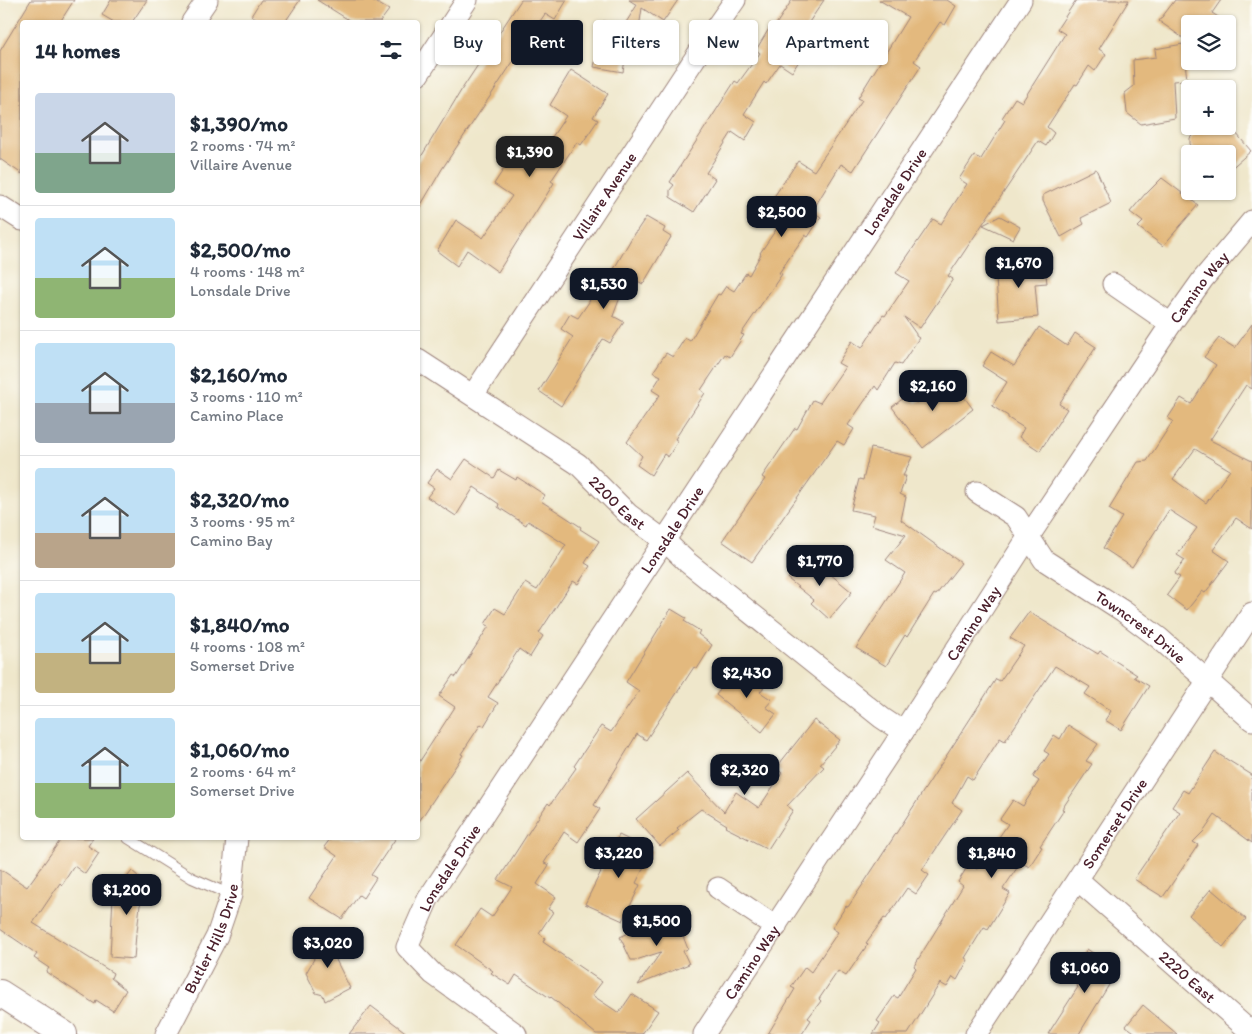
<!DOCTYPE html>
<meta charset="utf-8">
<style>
:root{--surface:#fff;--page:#f2f2f3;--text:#1f2937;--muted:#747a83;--line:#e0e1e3;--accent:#111827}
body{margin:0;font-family:Itim,sans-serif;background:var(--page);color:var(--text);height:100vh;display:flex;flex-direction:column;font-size:19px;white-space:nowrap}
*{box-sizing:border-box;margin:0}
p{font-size:16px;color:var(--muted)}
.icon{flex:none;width:28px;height:28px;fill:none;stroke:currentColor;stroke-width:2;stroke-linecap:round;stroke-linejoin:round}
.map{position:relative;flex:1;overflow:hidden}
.sheet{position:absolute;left:20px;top:20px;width:400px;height:820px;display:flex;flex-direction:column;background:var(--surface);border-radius:5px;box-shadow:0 1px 4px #0004}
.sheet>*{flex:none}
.hud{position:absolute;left:435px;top:20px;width:475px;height:45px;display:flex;gap:10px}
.buttons{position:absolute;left:1181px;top:15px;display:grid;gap:10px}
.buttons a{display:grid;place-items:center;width:55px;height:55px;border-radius:5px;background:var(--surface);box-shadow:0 1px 4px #0004;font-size:25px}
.price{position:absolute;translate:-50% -42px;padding:0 11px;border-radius:10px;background:var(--accent);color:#fff;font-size:16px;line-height:32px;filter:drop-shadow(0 1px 2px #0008)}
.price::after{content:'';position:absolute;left:50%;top:30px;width:15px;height:11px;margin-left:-8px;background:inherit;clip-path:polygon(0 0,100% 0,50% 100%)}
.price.on{background:#222;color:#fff}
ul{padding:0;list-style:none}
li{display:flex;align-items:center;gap:15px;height:125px;padding:0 15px}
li+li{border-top:1px solid var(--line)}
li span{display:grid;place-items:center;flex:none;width:140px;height:100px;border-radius:5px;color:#555}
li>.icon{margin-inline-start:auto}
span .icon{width:60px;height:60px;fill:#fffc;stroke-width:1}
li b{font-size:21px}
h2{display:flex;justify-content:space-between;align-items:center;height:60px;padding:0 15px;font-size:21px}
.chip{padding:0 18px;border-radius:5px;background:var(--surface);box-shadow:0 1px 4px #0004;font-size:18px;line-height:45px}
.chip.on{background:var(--accent);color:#fff}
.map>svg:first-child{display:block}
.building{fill:#e3b97e;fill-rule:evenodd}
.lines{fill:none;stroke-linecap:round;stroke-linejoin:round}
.service-casing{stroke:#9c837b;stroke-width:12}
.minor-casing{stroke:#9c837b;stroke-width:23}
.tertiary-casing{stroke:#9c837b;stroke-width:28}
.service{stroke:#fff;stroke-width:10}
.minor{stroke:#fff;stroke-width:21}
.tertiary{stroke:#fff;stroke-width:26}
.labels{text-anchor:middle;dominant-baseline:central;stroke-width:4.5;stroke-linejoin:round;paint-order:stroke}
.street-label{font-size:16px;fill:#4a1f2b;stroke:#fdfcf7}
</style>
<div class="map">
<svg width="1252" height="1034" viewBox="0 0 1252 1034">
<rect width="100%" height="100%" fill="#fdfcf7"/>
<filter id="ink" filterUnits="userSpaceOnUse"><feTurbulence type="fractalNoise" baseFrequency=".02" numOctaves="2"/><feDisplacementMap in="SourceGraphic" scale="10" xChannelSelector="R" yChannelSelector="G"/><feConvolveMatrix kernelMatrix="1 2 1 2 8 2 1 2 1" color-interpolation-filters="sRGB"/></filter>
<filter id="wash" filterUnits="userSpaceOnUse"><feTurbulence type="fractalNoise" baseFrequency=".0096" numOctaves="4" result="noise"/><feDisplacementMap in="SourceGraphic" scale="20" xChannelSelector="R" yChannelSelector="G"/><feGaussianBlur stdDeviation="1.12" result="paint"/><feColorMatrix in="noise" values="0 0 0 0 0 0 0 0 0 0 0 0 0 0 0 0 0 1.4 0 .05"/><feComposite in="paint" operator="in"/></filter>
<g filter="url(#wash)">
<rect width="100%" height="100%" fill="#efe7cb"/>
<g id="blocks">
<!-- building -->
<path class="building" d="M31,0H74L60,22H22V174L0,159V51Z
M111,0H147L132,22H114L102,15Z
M261,0H300L285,22H260L251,16Z
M317,0H372L389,10L380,22H352Z
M521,0H567L555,20L545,14L536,27L442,169L418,210V162L462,89Z
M629,0H678L663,22L642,8L636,48L627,47L623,72L594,67L603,21L625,24L637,5Z
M792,0H824L795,43L806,50L792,72L780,64L766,84L764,82L744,114L756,122L745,141L732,132L706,173L715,179L694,212L670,197V190L674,185L670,182L735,81L738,83L760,53L756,50L770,27L773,29Z
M879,0H947L956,6L945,25L940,22L914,61L921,66L853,171L841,164L812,211L821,217L808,237L805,235L779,273L782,274L741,334L744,335L730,357L725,354L701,390L705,393L675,439L678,441L668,457L664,454L651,475L637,465L642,456L627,442L660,395L652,390L661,376L653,372L666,353L673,357L685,338L690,341L718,294L720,295L726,286L734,291L746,273L749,275L761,254L760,253L782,221L765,210L798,161L814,171L862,100L858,98L908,17Z
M1076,0H1129L1099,49L1106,54L1095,71L1089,66L1077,85L1075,84L1047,127L1054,133L1046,146L1038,141L948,276L953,279L920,328L904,317L916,334V336L919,338L901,365L895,363L878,390L875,386L848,425L854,429L844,445L837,441L752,562L722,541L765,479L762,477L795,428L797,429L813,400L820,403L845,367L838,363L852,341L862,348L883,315L885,316L909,281L896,273L933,219L941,224L967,184L959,179L974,156L981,159L1005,120L1002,118L1015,98L1022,102L1065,34L1057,29Z
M1175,0H1221L1212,13L1229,24H1190V43L1159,21Z
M1183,44L1187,80L1173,81L1175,118L1141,124L1127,113L1125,93L1134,86L1133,60L1156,57L1155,49Z
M571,70L608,94L593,117L598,120L581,145L577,142L551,181L554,183L498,272L467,250L457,266L437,251L456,220L483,238L512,196L494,184L511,158L524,167L538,145L544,149L566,116L550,105Z
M1202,126H1217L1222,133L1231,127L1251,151L1228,171V154H1198L1190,144V138Z
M1096,169L1111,203L1081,218L1084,224L1061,237L1043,201V195Z
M1162,178L1198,205L1163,246L1138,227L1143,222L1130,212L1145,194H1146Z
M1000,216L1020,227L1013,239L983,225Z
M646,217L665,228L663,232L671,237L643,284L628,276L613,316L624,322L610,343L603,339L561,406L539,391L573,337L561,329L570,314L578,318L589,302L596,280L606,283L635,232H636Z
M1044,260L1047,283L1035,284L1038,317L999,321L995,264Z
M1252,324V389L1246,385L1210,440L1252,461V529L1236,518L1213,550L1229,561L1205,593L1202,591L1187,610L1167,595L1180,577L1174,574L1185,560L1177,555L1197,528L1169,510L1132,567L1103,548L1122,517L1109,509L1138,462L1147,461L1173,421L1168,418L1181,398L1191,404L1216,365L1204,357L1219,338L1235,348ZM1195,449L1230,470L1206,503L1173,479Z
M1039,327L1067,346L1075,333L1096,347L1059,404L1067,409L1040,451L1019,437L1024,428L1008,418V416L992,406L1007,382L982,366L991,352L1014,366Z
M950,378L973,409L923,448L892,407L910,393L916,403Z
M871,448L912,457L903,476H906L900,494L906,497L901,520L961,563L936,595L934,594L907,637L905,635L886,666L856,648L905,573L886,560L906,535L872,525L875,515L851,510L859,479L863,480Z
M466,459L494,478L499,470L516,480L517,477L545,495L541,501L581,527L580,529L599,541L585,563L590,566L578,584L573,581L539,633L543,636L530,657L519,649L488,697L498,703L484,726L481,724L461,754L463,755L418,823V764L455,707L439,696L453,675L456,677L489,626L485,624L495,608L505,614L525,583L537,590L566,545L528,521L526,525L498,507L499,504L474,487L456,516L427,497L434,488L427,483L437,469L452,479Z
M808,556L852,592L829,619L811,603L814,600L788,579Z
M671,609L686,618L684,621L700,631L698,634L712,645L697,669L694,667L646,740L637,734L594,805L600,809L578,842L564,832L544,863L549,865L537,884L556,897L548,909L553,912L539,933L545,938L543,942L602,982L592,995L619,1013L632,994L658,1011L642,1034H596L551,997L550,998L516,975L510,985L491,973L493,971L456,945L480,909L492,917L512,887L498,880L532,827L548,803L550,805L576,768L574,766L601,726L611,732L639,691L626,682Z
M1029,612L1098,654L1100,651L1137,675L1134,677L1149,686L1121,730L1105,720L1111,711L1085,694L1090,687L1055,666L1005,741L1000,738L973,780L967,776L952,803L962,810L922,870L929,875L916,894L907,888L886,919L884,918L866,943L868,944L846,976L838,971L819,999L821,1001L808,1018L811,1020L802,1034H768L795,989L791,987L805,967L811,972L838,932L832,928L846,906L848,907L875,866L996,679L1000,681L1024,646L1010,638Z
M738,667L764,687L760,692L772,700L766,707L776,714L762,732L716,695Z
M814,720L840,740L820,764L824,767L787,806L793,810L768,849L725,827L727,825L701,809L677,828L679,830L660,846L636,819L687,773L724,812L736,792L759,808L782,773L776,768Z
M1068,725L1098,744L1086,761L1092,764L1062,809L1064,810L1040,846L1042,847L1029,867L1021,862L1003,889L1010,893L988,929L984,927L965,958L968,960L957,980L953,977L947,987L940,983L908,1034H873L880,1023L877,1021L894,996L898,998L916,968L914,966L963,886L958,882L969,864L977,869L1008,824L1000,819L1013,800L1023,806L1039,781L1033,777L1049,754L1044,751L1054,735L1060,739Z
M1215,752L1252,775V843L1215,815L1204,831L1193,842L1198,845L1163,897L1134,879L1180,812L1172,807L1183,790L1188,793Z
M619,835L652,851L636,883L640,885L623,921L585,904Z
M62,838H93L88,846L99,853L85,874L74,866L62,885L60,883L33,923L113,973L111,978L126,990L113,1011L96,1000L95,1004L46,972L49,968L34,958L37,954L0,929V869L27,887Z
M331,838H396L371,875L376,878L363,898L359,895L342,919L309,898L337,856L324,847Z
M132,871L153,889L140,905L137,932L136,934L134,959L110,957L113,895Z
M1211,889L1246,919L1223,947L1189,915Z
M668,915L674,931L679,926L688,949L683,951L689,964L638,985L661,952L636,960H631L620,937Z
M336,935L345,954L336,960L350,988L325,1001L323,995L316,993L306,973L314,959L312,953L318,950L316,945Z
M1087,949L1118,970L1079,1034H1048L1078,987L1077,986L1084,975L1080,973L1082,970L1076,966Z
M1143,1005L1177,1034H1137L1126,1026Z
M371,1006L408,1034H349Z"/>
</g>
</g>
<g filter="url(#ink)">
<use href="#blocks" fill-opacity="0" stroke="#9c837b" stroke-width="1"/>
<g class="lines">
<defs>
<path id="service" d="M128,838L192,878L231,895"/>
<g id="minor">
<path d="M192,22L207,0"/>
<path d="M418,75L467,0"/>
<path d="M0,206L22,220"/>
<path d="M1113,284L1171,324"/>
<path id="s1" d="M418,360L578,464L628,514L665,541L687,562L882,718L903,732"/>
<path id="s2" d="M473,395L707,40L735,0"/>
<path id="s3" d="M977,492L1016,517L1044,560L1123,611L1159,638L1252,720"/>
<path id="s4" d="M1078,880L1252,1033"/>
<path d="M718,888L776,927"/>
<path id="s5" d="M166,1034L217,936L231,895L237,838"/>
<path id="s6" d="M516,1034L433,974L407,947L428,899L1021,0"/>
<path id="s7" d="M704,1034L903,732L1029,536L1171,324L1203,279L1252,221"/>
<path id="s8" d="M976,1034L1252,613"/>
</g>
<path id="tertiary" d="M0,993L64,1034"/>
</defs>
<!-- service casing -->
<use href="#service" class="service-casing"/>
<!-- minor casing -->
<use href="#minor" class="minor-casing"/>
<!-- tertiary casing -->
<use href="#tertiary" class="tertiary-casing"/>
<!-- service -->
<use href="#service" class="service"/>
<!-- minor -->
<use href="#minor" class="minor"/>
<!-- tertiary -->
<use href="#tertiary" class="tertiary"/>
</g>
</g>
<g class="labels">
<!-- street labels -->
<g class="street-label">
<text stroke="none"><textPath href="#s6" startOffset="1040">Lonsdale Drive</textPath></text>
<text stroke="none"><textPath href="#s2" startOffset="238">Villaire Avenue</textPath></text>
<text stroke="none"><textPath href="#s7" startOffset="896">Camino Way</textPath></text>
<text stroke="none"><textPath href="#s1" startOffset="246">2200 East</textPath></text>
<text stroke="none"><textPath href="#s6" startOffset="635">Lonsdale Drive</textPath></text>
<text stroke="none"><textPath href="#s7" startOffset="491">Camino Way</textPath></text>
<text stroke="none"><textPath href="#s3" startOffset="215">Towncrest Drive</textPath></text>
<text stroke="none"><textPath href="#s8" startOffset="252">Somerset Drive</textPath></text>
<text stroke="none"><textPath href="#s6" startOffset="230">Lonsdale Drive</textPath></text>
<text stroke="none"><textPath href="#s5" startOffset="106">Butler Hills Drive</textPath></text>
<text stroke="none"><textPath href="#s7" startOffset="86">Camino Way</textPath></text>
<text stroke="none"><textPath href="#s4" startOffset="146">2220 East</textPath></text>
</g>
</g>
</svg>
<div class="buttons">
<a><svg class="icon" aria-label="layers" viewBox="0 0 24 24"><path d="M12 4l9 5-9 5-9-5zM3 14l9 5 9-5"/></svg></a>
<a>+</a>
<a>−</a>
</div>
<b class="price on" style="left:530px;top:178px">$1,390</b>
<b class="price" style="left:782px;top:238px">$2,500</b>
<b class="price" style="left:1019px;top:289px">$1,670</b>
<b class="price" style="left:604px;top:310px">$1,530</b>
<b class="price" style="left:933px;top:412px">$2,160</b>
<b class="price" style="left:820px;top:587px">$1,770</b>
<b class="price" style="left:747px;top:699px">$2,430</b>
<b class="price" style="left:745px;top:796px">$2,320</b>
<b class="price" style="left:619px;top:879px">$3,220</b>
<b class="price" style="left:992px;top:879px">$1,840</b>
<b class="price" style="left:127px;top:916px">$1,200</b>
<b class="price" style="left:657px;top:947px">$1,500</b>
<b class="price" style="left:328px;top:969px">$3,020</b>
<b class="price" style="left:1085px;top:994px">$1,060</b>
<div class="hud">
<a class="chip">Buy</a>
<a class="chip on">Rent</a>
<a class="chip">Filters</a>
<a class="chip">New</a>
<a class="chip">Apartment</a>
</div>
<section class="sheet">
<h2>14 homes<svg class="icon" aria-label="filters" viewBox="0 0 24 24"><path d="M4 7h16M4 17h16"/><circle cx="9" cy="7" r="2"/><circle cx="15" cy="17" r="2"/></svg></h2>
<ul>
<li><span style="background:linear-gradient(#c9d6e8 60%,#7fa58c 0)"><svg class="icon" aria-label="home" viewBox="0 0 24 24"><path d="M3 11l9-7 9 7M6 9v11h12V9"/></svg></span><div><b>$1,390/mo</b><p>2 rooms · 74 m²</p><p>Villaire Avenue</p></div></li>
<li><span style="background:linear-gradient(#bfe0f5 60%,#8fb573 0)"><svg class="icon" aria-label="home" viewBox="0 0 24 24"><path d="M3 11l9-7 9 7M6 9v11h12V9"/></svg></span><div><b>$2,500/mo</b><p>4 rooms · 148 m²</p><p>Lonsdale Drive</p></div></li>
<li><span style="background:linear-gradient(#bfe0f5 60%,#9aa5b1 0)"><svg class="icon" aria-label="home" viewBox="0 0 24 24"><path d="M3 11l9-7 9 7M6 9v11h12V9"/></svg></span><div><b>$2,160/mo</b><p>3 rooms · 110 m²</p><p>Camino Place</p></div></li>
<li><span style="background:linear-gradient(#bfe0f5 65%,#b9a48a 0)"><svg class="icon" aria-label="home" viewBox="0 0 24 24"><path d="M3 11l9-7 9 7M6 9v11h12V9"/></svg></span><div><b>$2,320/mo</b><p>3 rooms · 95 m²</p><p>Camino Bay</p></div></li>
<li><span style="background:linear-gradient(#bfe0f5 60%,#c2b280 0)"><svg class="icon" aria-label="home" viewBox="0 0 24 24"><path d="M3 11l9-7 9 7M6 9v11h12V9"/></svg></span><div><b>$1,840/mo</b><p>4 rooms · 108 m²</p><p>Somerset Drive</p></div></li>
<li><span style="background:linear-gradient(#bfe0f5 65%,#8fb573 0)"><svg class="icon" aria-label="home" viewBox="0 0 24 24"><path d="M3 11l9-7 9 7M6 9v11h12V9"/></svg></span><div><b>$1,060/mo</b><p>2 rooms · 64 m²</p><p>Somerset Drive</p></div></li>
</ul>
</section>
</div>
